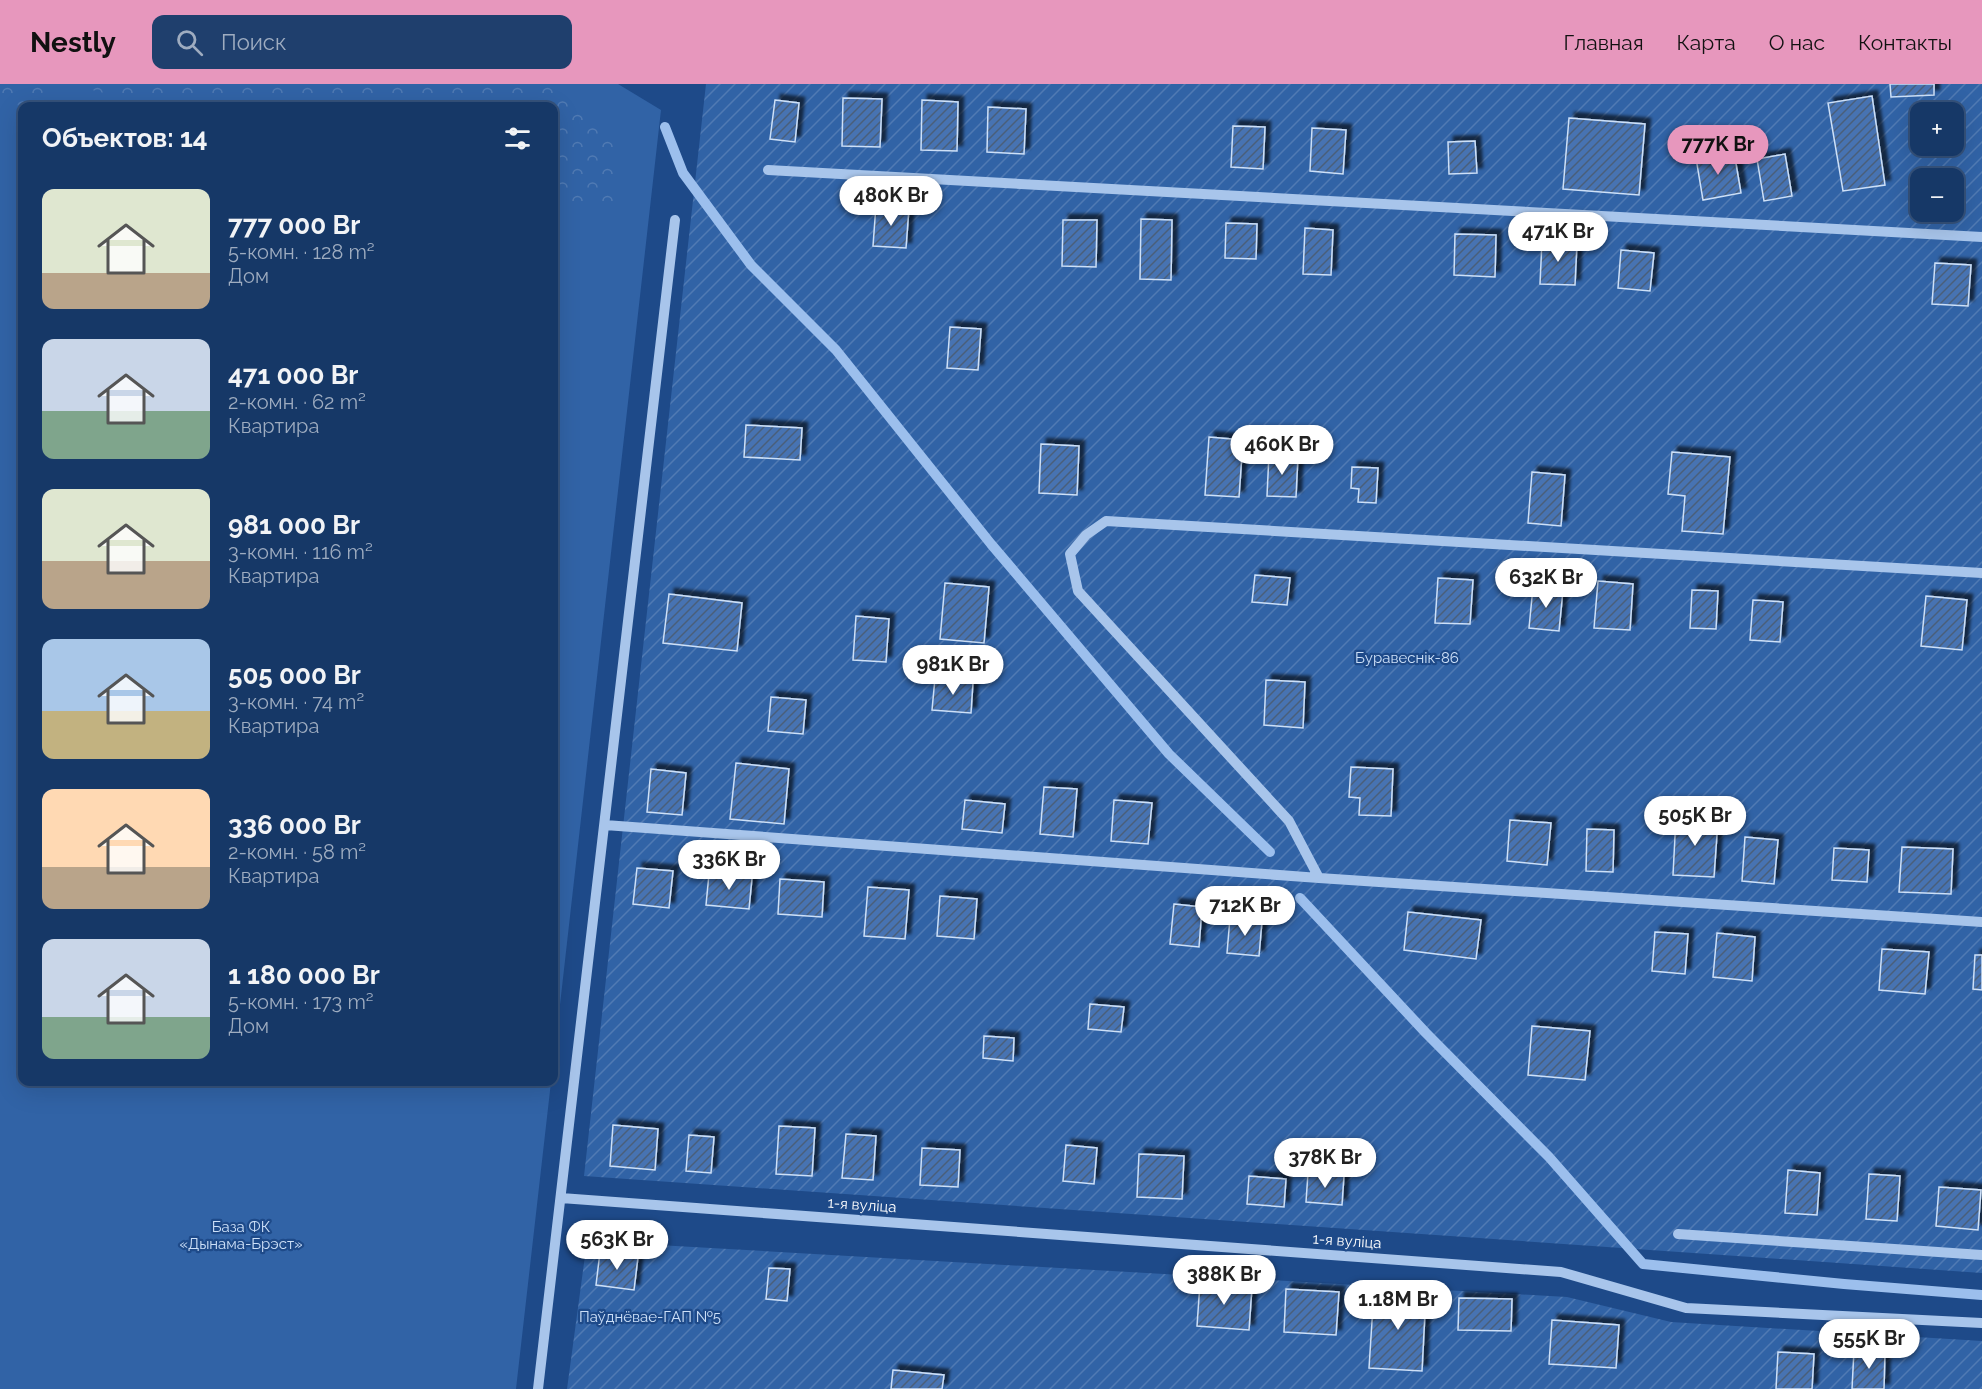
<!DOCTYPE html>
<html lang="ru">
<meta charset="utf-8">
<style>
:root{--surface:#163867;--page:#1f3f6d;--text:#f1f3f6;--muted:#9eacc0;--line:#35527b;--accent:#e797bd}
body{margin:0;font-family:Raleway,sans-serif;background:var(--page);color:var(--text);height:100vh;display:flex;flex-direction:column;font-size:22px;white-space:nowrap}
*{box-sizing:border-box;margin:0}
p{font-size:20px;color:var(--muted)}
.icon{flex:none;width:33px;height:33px;fill:none;stroke:currentColor;stroke-width:2;stroke-linecap:round;stroke-linejoin:round}
.map{position:relative;flex:1;overflow:hidden}
.sheet{position:absolute;left:18px;top:18px;width:540px;height:984px;display:flex;flex-direction:column;background:var(--surface);border-radius:12px;box-shadow:0 6px 24px #0002,0 0 0 2px var(--line)}
.sheet>*{flex:none}
.buttons{position:absolute;left:1910px;top:18px;display:grid;gap:12px}
.buttons a{display:grid;place-items:center;width:54px;height:54px;border-radius:12px;background:var(--surface);box-shadow:0 6px 24px #0002,0 0 0 2px var(--line);font-size:30px}
.price{position:absolute;translate:-50% -51px;padding:0 14px;border-radius:21px;background:#fff;color:#222;font-size:20px;line-height:39px;filter:drop-shadow(0 2px 3px #0008)}
.price::after{content:'';position:absolute;left:50%;top:36px;width:18px;height:14px;margin-left:-9px;background:inherit;clip-path:polygon(0 0,100% 0,50% 100%)}
.price.on{background:var(--accent);color:#111}
ul{padding:0;list-style:none}
li{display:flex;align-items:center;gap:18px;height:150px;padding:0 24px}
li span{display:grid;place-items:center;flex:none;width:168px;height:120px;border-radius:12px;color:#555}
li>.icon{margin-inline-start:auto}
span .icon{width:72px;height:72px;fill:#fffc;stroke-width:1}
li b{font-size:26px}
h2{display:flex;justify-content:space-between;align-items:center;height:72px;padding:0 24px;font-size:26px}
header{display:flex;align-items:center;gap:36px;box-sizing:border-box;height:84px;padding:0 30px;background:var(--accent);color:#111}
header strong{font-size:28px}
nav{display:flex;gap:33px;margin-inline-start:auto;font-size:21px}
.search{width:420px;height:54px;background:var(--page);display:flex;align-items:center;gap:15px;box-sizing:border-box;padding:0 21px;border-radius:12px;color:var(--muted);font-size:22px}
.map>svg:first-child{display:block}
.green{fill:#3163a6}
.forest{fill:url(#forest-crowns)}
.garden{fill:url(#garden-furrows);fill-rule:evenodd}
.lines{fill:none;stroke-linecap:round;stroke-linejoin:round}
.stream{stroke:#9cbfed;stroke-width:10}
.building{fill:url(#building-hatch);stroke:#cde0f8;stroke-width:1.5;filter:url(#shadow)}
.minor{stroke:#a8c5eb;stroke-width:10}
.labels{text-anchor:middle;dominant-baseline:central;stroke-width:4.5;stroke-linejoin:round;paint-order:stroke}
.park-label{font-size:15px;fill:#cde0f8;stroke:#1e4a89}
.street-label{font-size:15px;fill:#fff;stroke:#1e4a89}
</style>
<header>
<strong>Nestly</strong>
<div class="search"><svg class="icon" aria-label="search" viewBox="0 0 24 24"><circle cx="10" cy="10" r="6"/><path d="M15 15l6 6"/></svg>Поиск</div>
<nav><a>Главная</a><a>Карта</a><a>О нас</a><a>Контакты</a></nav>
</header>
<div class="map">
<svg width="1982" height="1305" viewBox="0 0 1982 1305">
<defs>
<pattern id="forest-crowns" width="20" height="18" patternUnits="userSpaceOnUse" patternTransform="scale(1.5)"><rect width="20" height="18" fill="#3163a6"/><path d="M2 6a3 3 0 1 1 6 0M12 15a3 3 0 1 1 6 0" fill="none" stroke="#507ab3"/></pattern>
<pattern id="garden-furrows" width="10" height="10" patternUnits="userSpaceOnUse" patternTransform="scale(1.5)"><rect width="10" height="10" fill="#3163a6"/><path d="M-1 1l2-2M0 10L10 0M9 11l2-2" fill="none" stroke="#507ab3"/></pattern>
<pattern id="building-hatch" width="6" height="6" patternUnits="userSpaceOnUse" patternTransform="scale(1.5)"><rect width="6" height="6" fill="#4673b2"/><path d="M-1 1l2-2M0 6l6-6M5 7l2-2" fill="none" stroke="#495e7a"/></pattern>
<filter id="shadow"><feDropShadow dx="5.5" dy="-5.5" stdDeviation="1.5" flood-color="#0009"/></filter>
</defs>
<rect width="100%" height="100%" fill="#1e4a89"/>
<!-- green -->
<path class="green" d="M0,0H618L661,26L554,974V22H22V998H551L516,1305H0Z"/>
<!-- forest -->
<path class="forest" d="M0,0H60L0,30Z
M68,0H549L617,57L615,126L554,122V22H156Z"/>
<!-- garden -->
<path class="garden" d="M706,0H1982V1189L584,1092ZM1920,28H1953V62H1920ZM1920,94H1953V128H1920Z
M587,1157L1567,1213L1671,1238L1982,1257V1305H567Z"/>
<g class="lines">
<!-- stream -->
<path class="stream" d="M665,43L683,89L751,181L836,266L991,460L1169,670L1270,768
M1300,814L1426,949L1549,1073L1643,1180L1844,1200L1982,1211"/>
</g>
<!-- building -->
<path class="building" d="M1890,0H1934V11L1891,13Z
M1872,12L1885,101L1843,107L1828,19Z
M843,14L882,15L880,63L842,62Z
M775,16L799,19L795,58L770,55Z
M922,16L958,18L957,67L921,66Z
M988,23L1026,25L1024,70L987,68Z
M1569,34L1645,40L1639,111L1563,105Z
M1233,42L1265,43L1263,85L1231,83Z
M1312,44L1346,46L1343,90L1310,87Z
M1475,57L1477,89L1449,90L1448,58Z
M1734,68L1741,109L1703,116L1696,74Z
M1785,70L1792,112L1764,117L1757,75Z
M876,121L909,124L906,164L873,162Z
M1141,135L1172,136L1171,196L1140,195Z
M1063,136H1097L1096,183L1062,182Z
M1226,139L1257,140L1256,175L1225,174Z
M1305,144L1333,146L1331,191L1303,190Z
M1455,150L1496,151L1495,193L1454,191Z
M1542,157L1577,159L1575,201L1540,200Z
M1621,166L1654,169L1650,207L1618,204Z
M1935,179L1971,181L1968,222L1932,220Z
M950,243L981,245L978,286L947,284Z
M746,341L802,344L800,376L744,373Z
M1209,353L1243,356L1239,413L1205,411Z
M1041,360L1079,362L1077,411L1039,409Z
M1672,368L1730,373L1723,450L1682,447L1685,412L1668,410Z
M1269,370L1298,372L1296,413L1267,412Z
M1352,383L1378,384L1376,419L1358,418L1359,405L1351,404Z
M1532,388L1565,391L1561,442L1528,439Z
M1255,491L1290,494L1287,521L1252,518Z
M1438,494L1473,496L1470,540L1435,539Z
M1598,497L1633,500L1630,546L1594,544Z
M945,499L989,503L984,559L940,555Z
M1533,503L1563,506L1559,547L1529,544Z
M1692,506L1718,507L1716,545L1690,544Z
M669,510L742,519L737,567L663,559Z
M1926,512L1967,516L1962,566L1921,562Z
M1753,516L1783,518L1780,558L1750,556Z
M856,532L889,535L886,578L853,576Z
M935,594L973,598L971,629L932,626Z
M1266,596L1305,598L1303,644L1264,641Z
M771,613L806,616L803,650L768,647Z
M736,679L789,685L784,740L730,735Z
M1351,683L1393,685L1391,732L1359,731L1360,714L1349,713Z
M651,685L686,689L682,731L647,728Z
M1044,703L1077,705L1073,753L1040,750Z
M965,716L1005,720L1002,749L962,745Z
M1114,716L1152,719L1148,760L1111,757Z
M1676,733L1718,736L1714,793L1673,791Z
M1510,736L1551,739L1547,781L1507,777Z
M1587,745L1614,746L1613,788L1586,787Z
M1745,753L1778,756L1774,800L1742,797Z
M1902,763L1953,765L1951,810L1899,808Z
M1834,764L1869,766L1867,798L1832,796Z
M637,784L673,787L669,824L633,820Z
M709,790L752,794L749,825L706,821Z
M780,795L824,798L822,833L778,830Z
M868,803L909,806L905,855L864,852Z
M940,812L977,815L974,855L937,852Z
M1174,820L1202,823L1199,863L1170,860Z
M1408,828L1481,836L1476,875L1404,866Z
M1230,834L1262,837L1259,872L1227,869Z
M1655,848L1688,850L1685,890L1652,887Z
M1717,849L1755,853L1752,897L1713,893Z
M1882,865L1929,868L1925,910L1879,906Z
M1975,871H1982V906L1973,905Z
M1090,920L1124,923L1121,948L1088,945Z
M1532,942L1590,947L1585,996L1528,991Z
M984,952L1014,954L1013,977L983,974Z
M613,1041L658,1045L655,1086L610,1082Z
M779,1042L815,1044L812,1092L776,1090Z
M846,1050L876,1052L873,1096L842,1094Z
M689,1051L714,1053L711,1089L686,1087Z
M1066,1061L1097,1064L1094,1100L1063,1097Z
M922,1064L960,1066L958,1103L920,1101Z
M1139,1070L1184,1072L1182,1115L1137,1113Z
M1788,1086L1820,1089L1817,1131L1785,1129Z
M1308,1089L1344,1091L1342,1121L1306,1118Z
M1869,1090L1900,1092L1897,1137L1866,1135Z
M1249,1092L1286,1095L1284,1123L1247,1120Z
M1939,1103L1981,1106L1978,1146L1936,1142Z
M600,1168L638,1173L634,1206L596,1201Z
M769,1184L790,1185L787,1217L766,1215Z
M1200,1199L1252,1203L1249,1246L1197,1242Z
M1286,1205L1339,1208L1336,1251L1284,1248Z
M1374,1206L1426,1209L1422,1287L1369,1284Z
M1459,1214L1512,1215L1511,1247L1458,1246Z
M1552,1236L1619,1241L1616,1284L1549,1280Z
M1854,1266L1885,1267L1884,1305H1852Z
M1778,1268L1814,1270L1812,1305H1776Z
M893,1286L944,1291L942,1305H891Z"/>
<g class="lines">
<!-- minor -->
<path class="minor" d="M768,86L1982,153
M605,741L1319,794L1982,838
M1319,794L1289,737L1078,507L1070,470L1086,451L1106,437L1982,489
M561,1114L1561,1188L1686,1224L1982,1239
M1678,1150L1982,1171
M538,1305L675,136"/>
</g>
<g class="labels">
<!-- park labels -->
<g class="park-label">
<text x="1407" y="574">Буравеснік-86</text>
<text x="241" y="1143">База ФК<tspan x="241" dy="17">«Дынама-Брэст»</tspan></text>
<text x="650" y="1233">Паўднёвае-ГАП №5</text>
</g>
<!-- street labels -->
<g class="street-label">
<text transform="translate(862 1121) rotate(4)">1-я вуліца</text>
<text transform="translate(1347 1157) rotate(4)">1-я вуліца</text>
</g>
</g>
</svg>
<div class="buttons">
<a>+</a>
<a>−</a>
</div>
<b class="price on" style="left:1718px;top:92px">777K Br</b>
<b class="price" style="left:891px;top:143px">480K Br</b>
<b class="price" style="left:1558px;top:179px">471K Br</b>
<b class="price" style="left:1282px;top:392px">460K Br</b>
<b class="price" style="left:1546px;top:525px">632K Br</b>
<b class="price" style="left:953px;top:612px">981K Br</b>
<b class="price" style="left:1695px;top:763px">505K Br</b>
<b class="price" style="left:729px;top:807px">336K Br</b>
<b class="price" style="left:1245px;top:853px">712K Br</b>
<b class="price" style="left:1325px;top:1105px">378K Br</b>
<b class="price" style="left:617px;top:1187px">563K Br</b>
<b class="price" style="left:1224px;top:1222px">388K Br</b>
<b class="price" style="left:1398px;top:1247px">1.18M Br</b>
<b class="price" style="left:1869px;top:1286px">555K Br</b>
<section class="sheet">
<h2>Объектов: 14<svg class="icon" aria-label="filters" viewBox="0 0 24 24"><path d="M4 7h16M4 17h16"/><circle cx="9" cy="7" r="2"/><circle cx="15" cy="17" r="2"/></svg></h2>
<ul>
<li><span style="background:linear-gradient(#dfe7d0 70%,#b9a48a 0)"><svg class="icon" aria-label="home" viewBox="0 0 24 24"><path d="M3 11l9-7 9 7M6 9v11h12V9"/></svg></span><div><b>777 000 Br</b><p>5-комн. · 128 m²</p><p>Дом</p></div></li>
<li><span style="background:linear-gradient(#c9d6e8 60%,#7fa58c 0)"><svg class="icon" aria-label="home" viewBox="0 0 24 24"><path d="M3 11l9-7 9 7M6 9v11h12V9"/></svg></span><div><b>471 000 Br</b><p>2-комн. · 62 m²</p><p>Квартира</p></div></li>
<li><span style="background:linear-gradient(#dfe7d0 60%,#b9a48a 0)"><svg class="icon" aria-label="home" viewBox="0 0 24 24"><path d="M3 11l9-7 9 7M6 9v11h12V9"/></svg></span><div><b>981 000 Br</b><p>3-комн. · 116 m²</p><p>Квартира</p></div></li>
<li><span style="background:linear-gradient(#a9c7e8 60%,#c2b280 0)"><svg class="icon" aria-label="home" viewBox="0 0 24 24"><path d="M3 11l9-7 9 7M6 9v11h12V9"/></svg></span><div><b>505 000 Br</b><p>3-комн. · 74 m²</p><p>Квартира</p></div></li>
<li><span style="background:linear-gradient(#ffd9b3 65%,#b9a48a 0)"><svg class="icon" aria-label="home" viewBox="0 0 24 24"><path d="M3 11l9-7 9 7M6 9v11h12V9"/></svg></span><div><b>336 000 Br</b><p>2-комн. · 58 m²</p><p>Квартира</p></div></li>
<li><span style="background:linear-gradient(#c9d6e8 65%,#7fa58c 0)"><svg class="icon" aria-label="home" viewBox="0 0 24 24"><path d="M3 11l9-7 9 7M6 9v11h12V9"/></svg></span><div><b>1 180 000 Br</b><p>5-комн. · 173 m²</p><p>Дом</p></div></li>
</ul>
</section>
</div>
